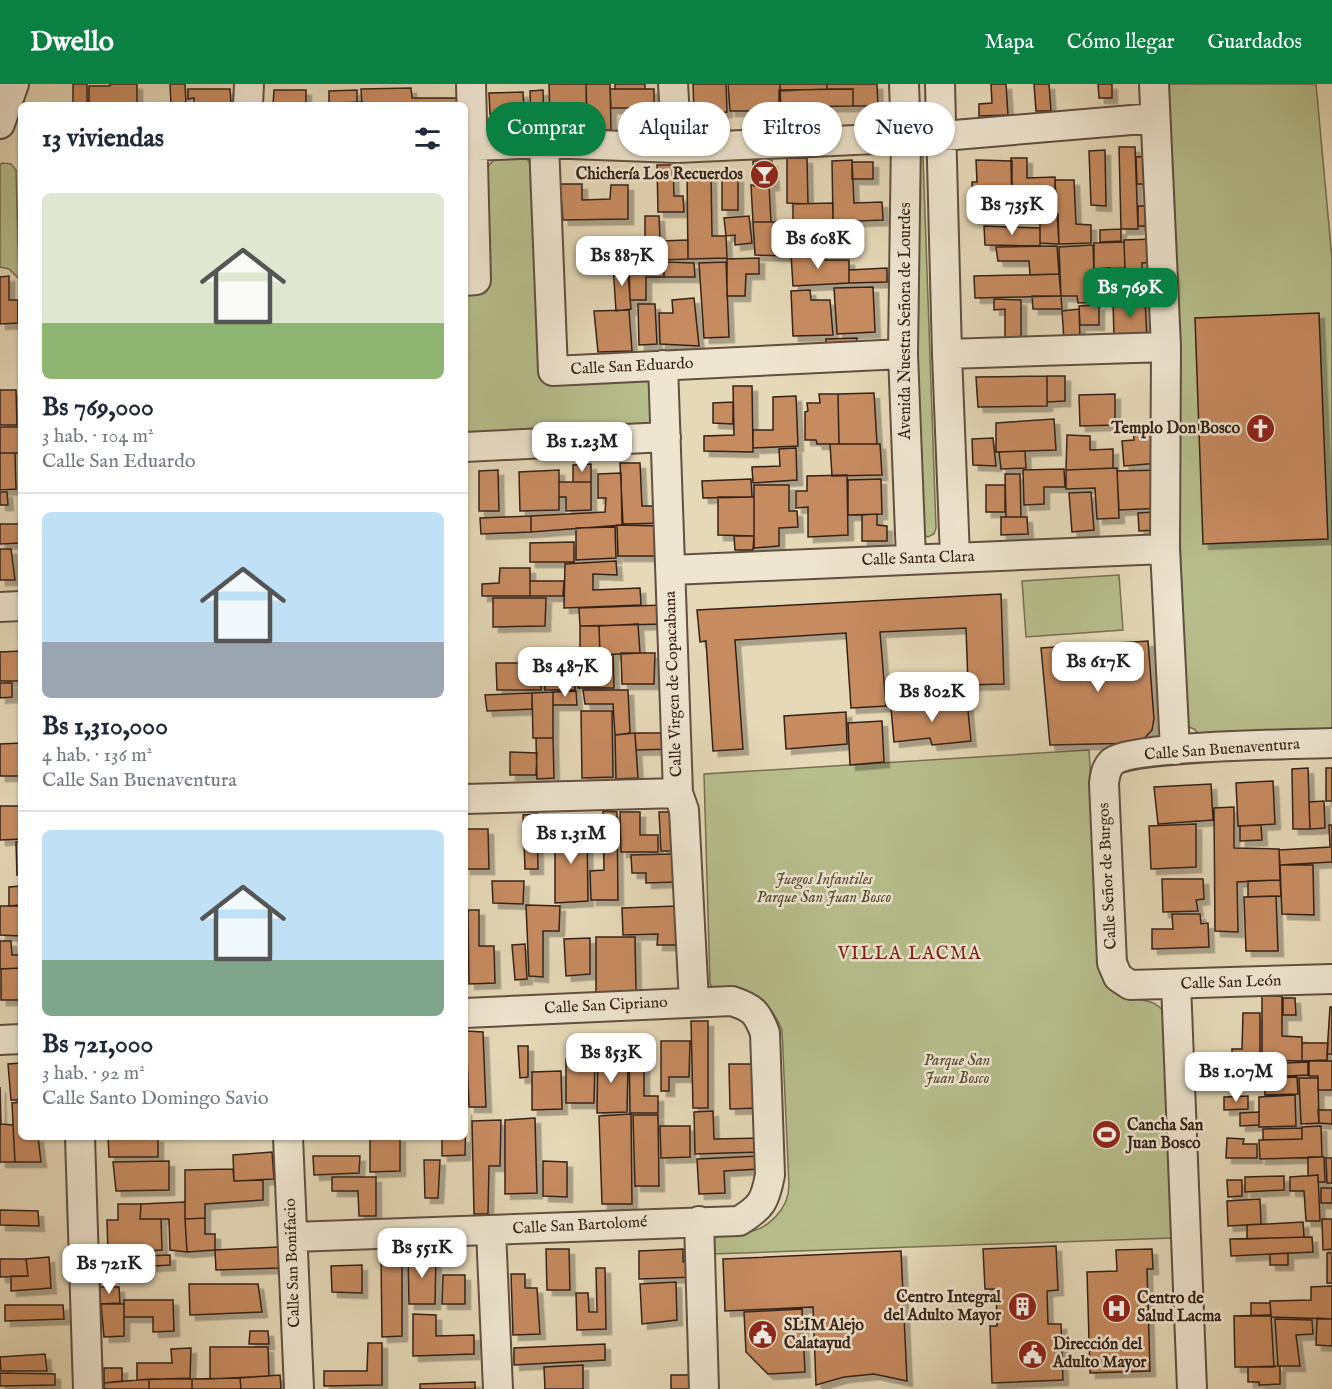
<!DOCTYPE html>
<html lang="es">
<meta charset="utf-8">
<style>
:root{--surface:#fff;--page:#f6f6f7;--text:#1f2937;--muted:#747a83;--line:#e0e1e3;--accent:#0b8043}
body{margin:0;font-family:"IM FELL English",serif;background:var(--page);color:var(--text);height:100vh;display:flex;flex-direction:column;font-size:22px;white-space:nowrap}
*{box-sizing:border-box;margin:0}
p{font-size:20px;color:var(--muted)}
.icon{flex:none;width:33px;height:33px;fill:none;stroke:currentColor;stroke-width:2;stroke-linecap:round;stroke-linejoin:round}
.map{position:relative;flex:1;overflow:hidden}
.panel{position:absolute;left:18px;top:18px;width:450px;height:1038px;display:flex;flex-direction:column;background:var(--surface);border-radius:9px;box-shadow:0 2px 4px #0004}
.panel>*{flex:none}
.hud{position:absolute;left:486px;top:18px;width:570px;height:54px;display:flex;gap:12px}
.price{position:absolute;translate:-50% -51px;padding:0 14px;border-radius:12px;background:#fff;color:#222;font-size:20px;line-height:39px;filter:drop-shadow(0 2px 3px #0008)}
.price::after{content:'';position:absolute;left:50%;top:36px;width:18px;height:14px;margin-left:-9px;background:inherit;clip-path:polygon(0 0,100% 0,50% 100%)}
.price.selected{background:var(--accent);color:#fff}
ul{padding:0;list-style:none}
li{display:grid;align-content:center;gap:12px;height:318px;padding:0 24px}
li+li{border-top:2px solid var(--line)}
li span{display:grid;place-items:center;height:186px;border-radius:9px;color:#555}
li>.icon{margin-inline-start:auto}
span .icon{width:108px;height:108px;fill:#fffc;stroke-width:1}
li b{font-size:26px}
h2{display:flex;justify-content:space-between;align-items:center;height:72px;padding:0 24px;font-size:26px}
.pill{padding:0 21px;border-radius:27px;background:var(--surface);box-shadow:0 2px 4px #0004;font-size:21px;line-height:54px}
.pill.selected{background:var(--accent);color:#fff}
header{display:flex;align-items:center;gap:36px;box-sizing:border-box;height:84px;padding:0 30px;background:var(--accent);color:#fff}
header strong{font-size:28px}
nav{display:flex;gap:33px;margin-inline-start:auto;font-size:21px}
.map>svg:first-child{display:block}
.green{fill:#b7bf8d;stroke:#767052;stroke-width:1.5}
.building{fill:#c78b61;stroke:#352118;stroke-width:1.5;filter:url(#shadow)}
.lines{fill:none;stroke-linecap:round;stroke-linejoin:round}
.minor-casing{stroke:#614f40;stroke-width:32}
.minor{stroke:#efe6d1;stroke-width:28}
.labels{text-anchor:middle;dominant-baseline:central;stroke-width:5;stroke-linejoin:round;paint-order:stroke}
.poi-label{font-size:16px;font-weight:bold;fill:#352118;stroke:#efe6d1;text-anchor:start}
.street-label{font-size:16px;fill:#352118;stroke:#efe6d1}
.park-label{font-size:16px;font-style:italic;fill:#564835;stroke:#efe6d1}
.neighbourhood-label{font-size:18px;letter-spacing:1.5px;fill:#7a1f14;stroke:#efe6d1}
</style>
<header>
<strong>Dwello</strong>
<nav><a>Mapa</a><a>Cómo llegar</a><a>Guardados</a></nav>
</header>
<div class="map">
<svg width="1332" height="1305" viewBox="0 0 1332 1305">
<defs>
<filter id="shadow"><feDropShadow dx="5.5" dy="5.5" stdDeviation="0" flood-color="#0004"/></filter>
</defs>
<rect width="100%" height="100%" fill="#e6d9b8"/>
<filter id="stains"><feTurbulence type="fractalNoise" baseFrequency=".00333" numOctaves="4"/><feColorMatrix values="0 0 0 0 .2 0 0 0 0 .09 0 0 0 0 .02 0 0 0 .5 -.17"/></filter>
<radialGradient id="worn" r=".72"><stop offset=".6" stop-color="#630" stop-opacity="0"/><stop offset="1" stop-color="#630" stop-opacity=".3"/></radialGradient>
<!-- green -->
<path class="green" d="M1165,0H1316L1332,175V650L1201,652L1194,645L1189,643L1187,638L1168,139Z
M908,66H920L923,72L936,444L934,450L928,453L922,450Z
M499,72L524,73L532,80L541,290L651,293L663,340L465,352V208L486,88L489,81Z
M2,79L11,80L16,86L19,195L9,185L0,183V81Z
M1119,491L1123,546L1026,553L1022,497Z
M1089,666L1103,894C1124,928 1146,905 1164,928L1172,1154L712,1170C712,1164 711,1157 716,1153C724,1148 736,1150 744,1149C768,1146 789,1125 789,1101L782,946C768,910 748,913 714,905L710,900L704,690Z"/>
<!-- building -->
<path class="building" d="M73,0H87V21H73Z
M110,0H137V21H89V2H110Z
M170,0H185L186,21H171Z
M549,0H586L587,33L550,34Z
M586,0H610L611,46H587Z
M615,0H645V5H615Z
M693,0H726L727,28L694,30Z
M728,0H780L781,27H730Z
M780,0H827V5L780,7Z
M827,0H877L878,22H853V5H827Z
M991,0H1006L1008,31L979,32V20L992,19Z
M1034,0H1049L1051,27H1036Z
M1098,0H1112V14H1099Z
M411,4L412,14H459V21H362L361,5Z
M188,5H230L231,21H194V14L188,15Z
M610,5H654V24H611Z
M853,5V22L779,23V6Z
M274,6H306V20L362,18V21H273Z
M357,6V19H329V7Z
M543,6L544,44L531,45L530,7Z
M523,8L524,29L490,30L489,9Z
M1119,63H1135L1138,145H1121Z
M1105,66L1106,122L1091,121L1089,67Z
M1152,72L1153,100H1137L1136,73Z
M787,74H807L808,120L787,119Z
M1011,74H1027V94L1055,93V130L1012,131Z
M852,76L854,119L882,118L883,136L833,138L832,77Z
M976,76L1012,77V131L973,132L972,98H977Z
M753,77H772L774,101L754,102Z
M852,78H873V95H852Z
M657,81H673L674,112H683L684,128H658Z
M687,86H711L712,152H726L727,174L688,175Z
M722,93H738V126H722Z
M1055,96H1074L1076,140L1091,141V159L1059,160Z
M560,100H582V116L610,115L611,101H628V135L563,136Z
M751,101H769L771,138H753Z
M833,119V138L793,140V120Z
M1138,122H1152L1153,142H1138Z
M1040,130H1058L1059,160L1040,159Z
M645,132H659L661,176L645,175Z
M749,132L752,159L735,161V151L726,152L724,134Z
M753,138H785L787,172L755,171Z
M805,139L806,153H822L823,167L790,168L788,141Z
M984,142L1040,144V162L985,161Z
M1121,145V157L1100,158V146Z
M1155,155V178L1142,179L1143,216L1126,217L1124,156Z
M688,156V175L661,176L660,157Z
M1124,158L1125,184L1094,185V159Z
M1093,161L1095,218L1078,219L1077,212H1061L1059,163Z
M1057,162L1059,190L1030,191L1029,177H998L996,163Z
M625,165L626,177L585,180L584,166Z
M821,169L822,176H849V199L793,202L791,170Z
M759,174V190H746L745,212H727V175Z
M629,178H664V193H646V216H630Z
M664,178L694,179L695,193H664Z
M726,178L729,253L704,254L699,179Z
M627,179L631,225L616,227L613,181Z
M887,184V198L849,199V186Z
M1110,184L1111,207H1094V185Z
M1059,190L1061,212L975,214L974,192Z
M9,192V216H18V239L0,240V193Z
M873,203L875,248L837,250L834,204Z
M810,206L811,216H830L833,251L793,252L791,207Z
M1032,212H1061L1062,225H1033Z
M694,214L699,262L660,260L659,229H673L672,216Z
M994,215L1021,216V257H1005V225L994,226Z
M1145,216L1147,254L1114,253L1113,217Z
M638,220H655L657,260L639,261Z
M1099,221V241H1080L1079,222Z
M1079,225L1080,256H1064L1062,227Z
M629,226L632,267L598,268L594,227Z
M1319,229L1328,455L1203,460L1195,234Z
M857,254V265L826,267V255Z
M1047,292V322L978,323L976,293Z
M1047,292H1065V317L1047,318Z
M733,302H752L753,368L704,367V352L734,351Z
M0,306H16L17,341H0Z
M874,309L877,360H839L838,310Z
M819,310H838L839,360H817L816,356H805V328L808,327L807,319H820Z
M1115,310V341L1080,342L1079,311Z
M796,312L798,362L753,364V346H773V313Z
M733,318V340L713,339V319Z
M1054,335L1056,366L996,368V339Z
M1155,341L1159,379L1124,382L1122,357L1134,356L1133,344Z
M0,343H20L21,369H0Z
M1067,351L1090,352V366L1113,365V384L1066,386Z
M993,354L996,382L973,381L972,355Z
M830,360H880L882,391L832,392Z
M796,364L797,396L753,399L752,383L780,382L779,365Z
M1025,367L1026,384L1001,385L999,368Z
M0,369H15L16,405L0,406Z
M620,379H640L642,422H665L666,439L623,440Z
M591,380V398H573V381Z
M1117,384L1119,434L1097,435L1095,404L1066,405V386Z
M1064,385L1065,403H1044V420L1024,421L1023,386Z
M498,386L499,427H479V387Z
M559,386V426L520,427L519,388Z
M1164,386L1165,424L1119,426L1117,387Z
M621,389L622,441L531,448V432L605,428L606,414H598V390Z
M1005,390H1020L1021,433H1006Z
M847,391L848,451L808,453V423L796,424V407H807V392Z
M751,395L752,413L703,414L702,397Z
M881,395L882,430L848,431V396Z
M559,398H591V426L566,427V413H559Z
M754,401H789V427H797L798,443L779,444V462L754,464Z
M986,401H1005V428H986Z
M0,408H7L8,421H0Z
M1091,408L1094,446L1072,448L1069,409Z
M718,413H754V452L718,451Z
M1154,428L1155,446L1139,447L1138,429Z
M877,430V441L887,442V457H862V431Z
M531,432V448L481,450L480,434Z
M1001,433H1027L1028,450L1001,451Z
M0,440H20L21,459L0,460Z
M617,441L660,442L663,472H618Z
M615,443L616,474L576,476V444Z
M734,452H754L753,466H735Z
M574,458V478H530V459Z
M0,465H11L15,496H0Z
M616,477L617,491L593,490V506L640,504L641,521L564,524L565,480Z
M500,484H530V512H482V500L499,499Z
M530,497H564L563,512H530Z
M1001,510L1004,600L968,601L966,544L880,548L886,622L851,624L846,549L735,556L743,665L713,667L706,557L700,558L697,526Z
M493,514H546L545,542L493,543Z
M663,521L664,540L580,542L579,524Z
M638,540L640,569L600,571L599,542Z
M580,542H599L600,571H580Z
M1148,557L1154,635L1152,646L1140,659L1050,661L1041,564Z
M21,567V597H0V568Z
M621,569H655L654,600H622Z
M578,571H613L614,604H578Z
M519,574H538V579H541V606H497L496,579H519Z
M558,574H575V606H545L544,596H558Z
M0,599H12V613L0,614Z
M583,606H628L630,649L615,651L613,620H585Z
M576,607L577,621H553V608Z
M553,608V654H533L532,609Z
M532,609V625L487,627L485,611Z
M967,617L971,657L932,661L930,654L894,658L891,624Z
M581,627H612L613,693L582,694Z
M846,628L847,660L786,665L784,632Z
M882,637L884,678L850,681L848,639Z
M635,649L638,694L616,695L615,651Z
M635,649H673V665L636,666Z
M536,654H553L554,694L537,695Z
M21,659V692H0V660Z
M510,668L537,669L536,691H510Z
M1308,684L1310,745H1293L1292,685Z
M1326,684H1332V717H1326Z
M1273,697L1275,740L1238,742L1236,699Z
M1211,700L1213,736L1158,740L1154,703Z
M1324,717L1325,744L1310,745L1309,718Z
M0,722H21V755L0,756Z
M1234,723V764L1279,765L1280,796L1237,798L1238,848L1215,847L1214,724Z
M603,727L617,728L618,816H591L590,787L604,786Z
M620,728H640V751H658V768H621Z
M659,728H675V767H661Z
M537,730L538,785H525L523,731Z
M1196,740V783L1151,785L1149,742Z
M1261,741L1262,756L1240,757V742Z
M1329,741H1332V778L1280,781L1279,766L1330,763Z
M587,743L588,817L555,819V744Z
M465,745H488L489,785H465Z
M16,758H21V791H17Z
M674,770L676,798L646,799V789H632L631,771Z
M1280,781H1313L1314,831L1282,830Z
M1162,795H1203L1204,815L1196,816L1198,827L1163,828Z
M1280,796L1281,812L1248,813V797Z
M492,797H524L523,820L493,819Z
M21,802V821L9,822V803Z
M1276,812L1278,867H1246L1244,813Z
M526,821L560,822L559,847H543V893L529,892Z
M0,822H21V852L0,851Z
M677,822L679,861H657L658,850L623,851L622,824Z
M468,826H479V862H494L495,899L469,900Z
M1172,830H1200L1201,840L1208,839L1209,863L1152,865V845H1173Z
M596,853H635L636,907L596,909Z
M590,854V890L566,892L564,855Z
M0,857H11L12,871H21V884L0,885Z
M525,860L527,895L515,896L512,861Z
M21,884V916H1V885Z
M1262,912H1282V952L1302,953V977L1262,976Z
M1283,914H1295L1296,931H1283Z
M1330,923H1332V970H1327Z
M1243,929H1260V980H1232V965H1242Z
M691,937H708V1024H693Z
M466,947L483,948L486,1023H469Z
M629,957L644,958V1012H658V1029H630Z
M661,957H690L689,993H669V1007H661Z
M1302,959H1328L1327,976L1302,977Z
M518,962H528V993L520,994Z
M598,964L611,966V980H628L627,1028L597,1029Z
M566,975H595L594,1019H566Z
M1309,977H1332V1006H1318V992H1309Z
M1308,978V991L1262,993V980Z
M21,979V1016H11L8,980Z
M729,980H757L758,1024L730,1025Z
M561,987L562,1025L532,1026V988Z
M1297,993L1298,1010L1265,1011L1264,994Z
M1299,994H1318L1319,1039L1301,1040Z
M0,1003L1,1040L13,1041L15,1078H0Z
M1295,1011L1296,1042L1259,1043V1013Z
M1248,1012V1025L1224,1026V1013Z
M21,1018V1053H38L41,1078H15L12,1019Z
M466,1025L465,1071L442,1072V1053H465Z
M1318,1026H1332V1040L1319,1039Z
M713,1027L714,1055L760,1054V1068L695,1070L694,1028Z
M1259,1028V1041L1240,1042V1029Z
M631,1030L632,1120H602L599,1032Z
M633,1031H658L659,1102H635Z
M535,1034L537,1109L505,1110V1036Z
M501,1036L500,1082H489L488,1130H474L472,1037Z
M660,1042H690V1073L661,1074Z
M1321,1042L1322,1073L1260,1075L1259,1056L1302,1055V1043Z
M1302,1044V1055L1263,1056V1045Z
M108,1053H158V1073H109Z
M370,1053H400V1087L370,1088Z
M1227,1054L1244,1055L1243,1060H1257V1074H1226Z
M272,1068L274,1095L234,1097L233,1071Z
M313,1072H360L359,1089L314,1091Z
M759,1072L760,1085L724,1087L725,1109L699,1110L697,1075Z
M1308,1073H1324L1325,1098H1318V1091L1308,1092Z
M1326,1074H1332V1099H1327Z
M424,1076H440L438,1114H425Z
M169,1077V1106L116,1107L113,1078Z
M543,1077L567,1078V1113L543,1112Z
M233,1085L234,1097L263,1096V1116L205,1120V1134L185,1135V1086Z
M1318,1091L1320,1137H1306L1304,1107H1290V1093Z
M1284,1092V1106L1245,1108V1093Z
M332,1093H376V1132H359L358,1107H332Z
M1227,1096H1242V1112L1228,1113Z
M1321,1104H1332V1119H1321Z
M1260,1115L1261,1140L1228,1142L1227,1117Z
M185,1118V1135L187,1168L170,1166L169,1135H140L141,1120Z
M118,1120H141L140,1135H161L162,1166L108,1169L107,1136H118Z
M0,1126L38,1127L39,1142L0,1141Z
M205,1134V1150H215V1166L187,1168L185,1135Z
M1322,1135H1332V1165L1323,1166Z
M1303,1138L1304,1153L1247,1155V1141Z
M1312,1153L1313,1168L1231,1172L1230,1155Z
M1056,1162L1058,1206L1047,1207L1048,1240H1061L1063,1296L992,1299L990,1242H997L996,1205H985L983,1165Z
M278,1163L280,1184L216,1186L215,1166Z
M546,1165H569L570,1206H547Z
M683,1165V1178H696V1193L639,1195V1167Z
M1152,1165L1153,1185H1147L1150,1287L1090,1289L1087,1188L1117,1187L1116,1166Z
M901,1167L907,1297L874,1290L844,1293L816,1301L813,1223L725,1227L723,1175Z
M402,1169V1252L382,1253L381,1171Z
M1288,1169V1181H1270V1170Z
M1327,1169H1332V1199H1327Z
M170,1171V1181L121,1184V1173Z
M408,1171L436,1172L435,1220H409Z
M49,1173L51,1204L11,1207V1192H28L26,1175Z
M0,1175H26L28,1192L0,1193Z
M362,1181V1209L332,1208L331,1182Z
M596,1184H605L606,1245L577,1246L576,1209H588L589,1228H597Z
M511,1190H525V1204H537L540,1250L513,1251Z
M443,1191H465V1220H442Z
M676,1198L677,1236L642,1240L640,1200Z
M189,1200H258L262,1228L190,1231Z
M1332,1202V1235L1271,1233L1270,1217L1311,1216V1203Z
M98,1203H119L120,1219L98,1220Z
M124,1216H173L174,1247L153,1248V1233H124Z
M1251,1219H1270L1271,1232H1251Z
M101,1220H124V1252L104,1253Z
M5,1221H63L64,1235L5,1237Z
M802,1225L805,1288L768,1290L746,1268L744,1228Z
M413,1230L436,1231V1252L474,1251V1270L413,1272Z
M1271,1231L1274,1283H1235L1234,1232Z
M1317,1234L1332,1235V1262L1316,1261Z
M1275,1235L1312,1236L1313,1250L1296,1251L1300,1282H1278Z
M250,1247H268L269,1260H249Z
M368,1259H382V1301L324,1302V1287H367Z
M605,1260V1276L514,1281V1264Z
M210,1263H268L269,1292L210,1295Z
M191,1264L190,1294L137,1296V1279H172L171,1265Z
M45,1270L47,1287H1L0,1273Z
M583,1281V1305H545L544,1283Z
M1278,1282H1280V1300L1259,1301V1298H1248V1283Z
M104,1284H122V1297L104,1299Z
M0,1289L55,1290V1301L0,1302Z
M280,1291L281,1305H241L240,1294Z
M671,1291H699L700,1305H671Z
M240,1294L241,1305H192V1295Z
M149,1295H192V1305H149Z
M149,1295V1305H104V1299Z
M475,1298V1305H420V1300Z"/>
<g class="lines">
<defs>
<path id="minor" d="M673,0L677,64
M904,0L906,53L903,270L911,475
M940,0L947,270L955,473
M1154,0L1166,263L1165,465L1175,666
M248,21L249,0
M0,40L14,0
M544,59L553,287L903,270
M471,62L544,59L677,64L943,52L1155,34
M465,197L476,196L471,0
M947,270L1166,263
M663,281L678,709L684,726L694,918
M465,363L666,353
M671,486L1165,465
M0,523L21,522
M1332,659C1299,660 1130,662 1112,678C1106,684 1105,691 1104,699L1112,879L1118,893L1130,901L1332,895
M465,715L678,709
M1176,900L1192,1305
M0,956L21,955
M80,1053L88,1305
M288,1053L299,1305
M699,1137L704,1305
M491,1147L498,1305
M293,1153L739,1137C762,1123 765,1117 770,1091L765,949C757,928 753,924 732,917L465,929"/>
</defs>
<!-- minor casing -->
<use href="#minor" class="minor-casing"/>
<!-- minor -->
<use href="#minor" class="minor"/>
</g>
<!-- icons -->
<defs>
<symbol id="bar-disc" viewBox="-11 -11 22 22"><circle r="9.5" fill="#8f2418" stroke="#efe6d1"/><path d="M-6-5H6L.8 .8V4.5H3.5V6h-7V4.5H-.8V.8Z" fill="#fff"/></symbol>
<symbol id="church-disc" viewBox="-11 -11 22 22"><circle r="9.5" fill="#8f2418" stroke="#efe6d1"/><path d="M-1.2-6h2.4v3.5h3.3v2.4h-3.3V6h-2.4V-.1h-3.3v-2.4h3.3Z" fill="#fff"/></symbol>
<symbol id="stadium-disc" viewBox="-11 -11 22 22"><circle r="9.5" fill="#8f2418" stroke="#efe6d1"/><path d="M0-5a6.5 5 0 1 0 0 10a6.5 5 0 1 0 0-10ZM-3.5-1.8h7v3.6h-7Z" fill="#fff"/></symbol>
<symbol id="building-disc" viewBox="-11 -11 22 22"><circle r="9.5" fill="#8f2418" stroke="#efe6d1"/><path d="M-4-6H4V6H1V3H-1V6H-4ZM-2.5-4.3h1.7v1.8h-1.7ZM.8-4.3h1.7v1.8H.8ZM-2.5-1h1.7V.8h-1.7ZM.8-1h1.7V.8H.8Z" fill="#fff"/></symbol>
<symbol id="hospital-disc" viewBox="-11 -11 22 22"><circle r="9.5" fill="#8f2418" stroke="#efe6d1"/><path d="M-5-5h3v3.5h4V-5h3V5h-3V1.5h-4V5h-3Z" fill="#fff"/></symbol>
<symbol id="civic-disc" viewBox="-11 -11 22 22"><circle r="9.5" fill="#8f2418" stroke="#efe6d1"/><path d="M-.6-6.5H3V-4.5H.6V-3L4-1V1h2V6H-6V1h2V-1L-.6-3ZM-1.2 2.5V6h2.4V2.5Z" fill="#fff"/></symbol>
</defs>
<g fill-rule="evenodd">
<use href="#bar-disc" x="748" y="74" width="33" height="33"/>
<use href="#church-disc" x="1244" y="328" width="33" height="33"/>
<use href="#stadium-disc" x="1090" y="1034" width="33" height="33"/>
<use href="#building-disc" x="1006" y="1206" width="33" height="33"/>
<use href="#hospital-disc" x="1100" y="1208" width="33" height="33"/>
<use href="#civic-disc" x="746" y="1234" width="33" height="33"/>
<use href="#civic-disc" x="1016" y="1254" width="33" height="33"/>
</g>
<g class="labels">
<!-- poi labels -->
<g class="poi-label">
<text x="743" y="91" text-anchor="end">Chichería Los Recuerdos</text>
<text x="1240" y="345" text-anchor="end">Templo Don Bosco</text>
<text x="1127" y="1042">Cancha San<tspan x="1127" dy="18">Juan Bosco</tspan></text>
<text x="1001" y="1214" text-anchor="end">Centro Integral<tspan x="1001" dy="18">del Adulto Mayor</tspan></text>
<text x="1137" y="1215">Centro de<tspan x="1137" dy="18">Salud Lacma</tspan></text>
<text x="784" y="1242">SLIM Alejo<tspan x="784" dy="18">Calatayud</tspan></text>
<text x="1053" y="1261">Dirección del<tspan x="1053" dy="18">Adulto Mayor</tspan></text>
</g>
<!-- street labels -->
<g class="street-label">
<text transform="translate(906 237) rotate(-90)">Avenida Nuestra Señora de Lourdes</text>
<text transform="translate(632 283) rotate(-3)">Calle San Eduardo</text>
<text transform="translate(918 475) rotate(-2)">Calle Santa Clara</text>
<text transform="translate(674 600) rotate(-92)">Calle Virgen de Copacabana</text>
<text transform="translate(1222 666) rotate(-4)">Calle San Buenaventura</text>
<text transform="translate(1108 792) rotate(-93)">Calle Señor de Burgos</text>
<text transform="translate(1231 899) rotate(-2)">Calle San León</text>
<text transform="translate(606 922) rotate(-3)">Calle San Cipriano</text>
<text transform="translate(580 1142) rotate(-3)">Calle San Bartolomé</text>
<text transform="translate(293 1179) rotate(-92)">Calle San Bonifacio</text>
</g>
<!-- park labels -->
<g class="park-label">
<text x="824" y="796">Juegos Infantiles<tspan x="824" dy="18">Parque San Juan Bosco</tspan></text>
<text x="957" y="977">Parque San<tspan x="957" dy="18">Juan Bosco</tspan></text>
</g>
<!-- neighbourhood labels -->
<g class="neighbourhood-label">
<text x="910" y="870">VILLA LACMA</text>
</g>
</g>
<rect width="100%" height="100%" filter="url(#stains)"/>
<rect width="100%" height="100%" fill="url(#worn)"/>
</svg>
<b class="price" style="left:1012px;top:152px">Bs 735K</b>
<b class="price" style="left:818px;top:186px">Bs 608K</b>
<b class="price" style="left:622px;top:203px">Bs 887K</b>
<b class="price selected" style="left:1130px;top:235px">Bs 769K</b>
<b class="price" style="left:582px;top:389px">Bs 1.23M</b>
<b class="price" style="left:1098px;top:609px">Bs 617K</b>
<b class="price" style="left:565px;top:614px">Bs 487K</b>
<b class="price" style="left:932px;top:639px">Bs 802K</b>
<b class="price" style="left:571px;top:781px">Bs 1.31M</b>
<b class="price" style="left:611px;top:1000px">Bs 853K</b>
<b class="price" style="left:1236px;top:1019px">Bs 1.07M</b>
<b class="price" style="left:422px;top:1195px">Bs 551K</b>
<b class="price" style="left:109px;top:1211px">Bs 721K</b>
<div class="hud">
<a class="pill selected">Comprar</a>
<a class="pill">Alquilar</a>
<a class="pill">Filtros</a>
<a class="pill">Nuevo</a>
</div>
<section class="panel">
<h2>13 viviendas<svg class="icon" aria-label="filters" viewBox="0 0 24 24"><path d="M4 7h16M4 17h16"/><circle cx="9" cy="7" r="2"/><circle cx="15" cy="17" r="2"/></svg></h2>
<ul>
<li><span style="background:linear-gradient(#dfe7d0 70%,#8fb573 0)"><svg class="icon" aria-label="home" viewBox="0 0 24 24"><path d="M3 11l9-7 9 7M6 9v11h12V9"/></svg></span><div><b>Bs 769,000</b><p>3 hab. · 104 m²</p><p>Calle San Eduardo</p></div></li>
<li><span style="background:linear-gradient(#bfe0f5 70%,#9aa5b1 0)"><svg class="icon" aria-label="home" viewBox="0 0 24 24"><path d="M3 11l9-7 9 7M6 9v11h12V9"/></svg></span><div><b>Bs 1,310,000</b><p>4 hab. · 136 m²</p><p>Calle San Buenaventura</p></div></li>
<li><span style="background:linear-gradient(#bfe0f5 70%,#7fa58c 0)"><svg class="icon" aria-label="home" viewBox="0 0 24 24"><path d="M3 11l9-7 9 7M6 9v11h12V9"/></svg></span><div><b>Bs 721,000</b><p>3 hab. · 92 m²</p><p>Calle Santo Domingo Savio</p></div></li>
</ul>
</section>
</div>
